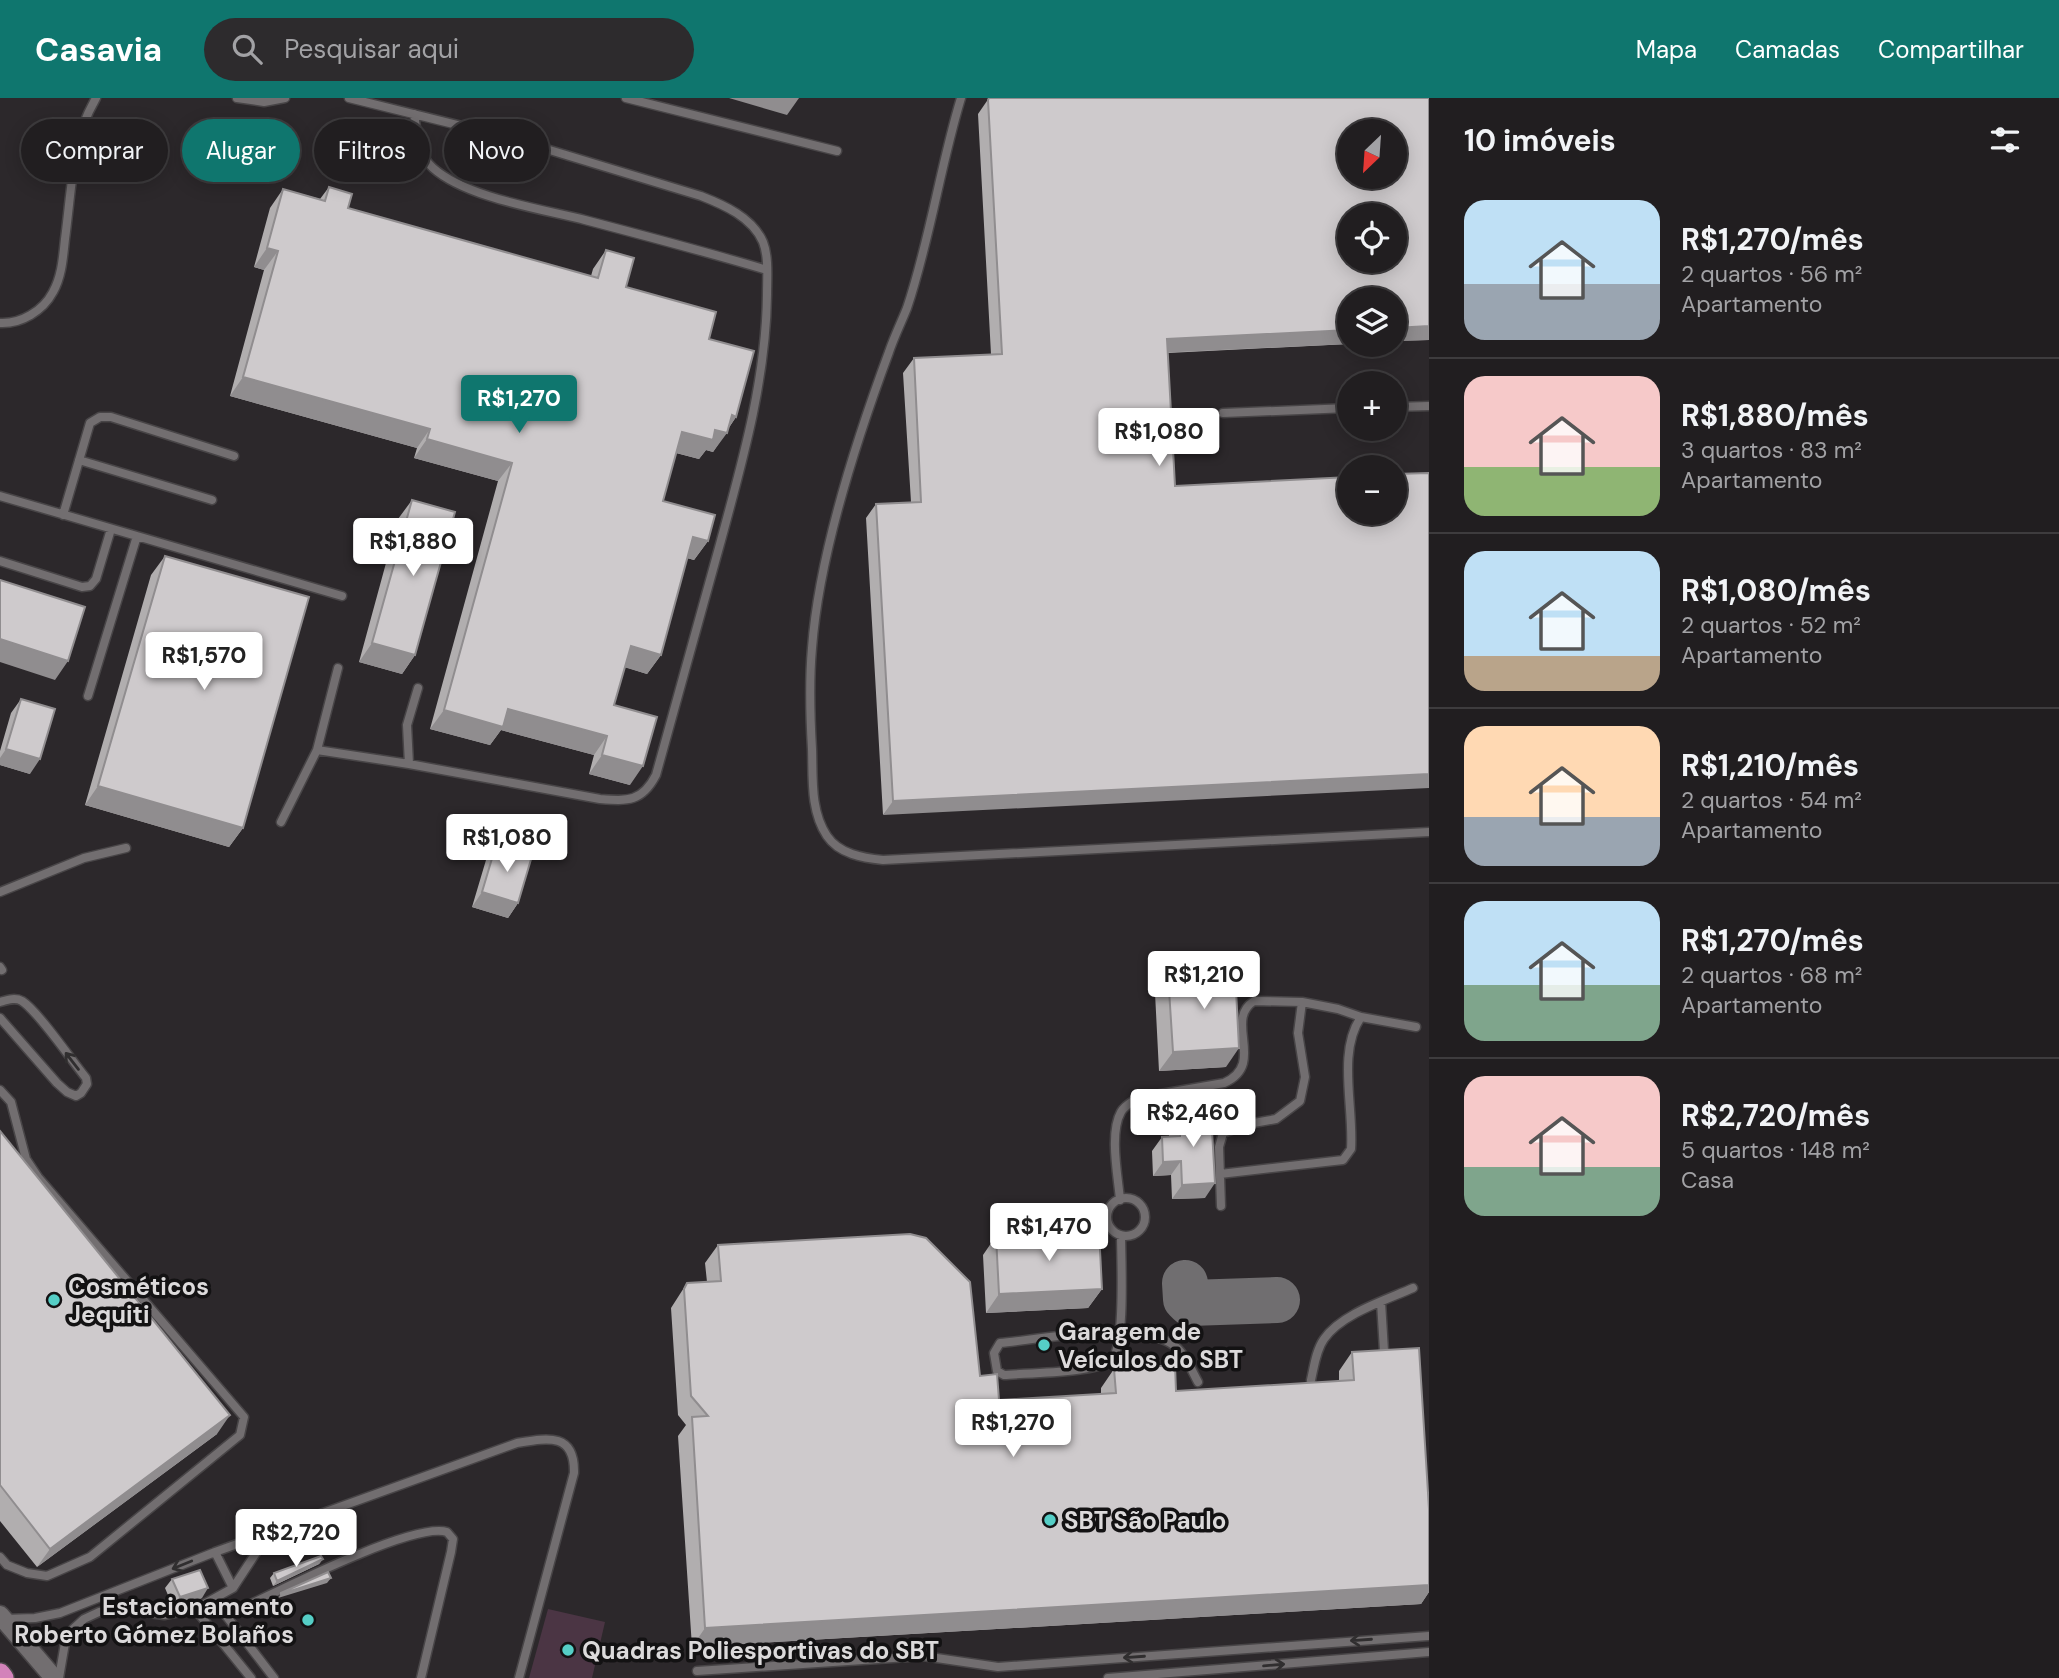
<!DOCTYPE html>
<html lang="pt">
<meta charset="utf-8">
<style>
:root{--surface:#211e20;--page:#2d2b2d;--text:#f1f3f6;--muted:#a2a2a5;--line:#3e3c3e;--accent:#0f766e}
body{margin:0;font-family:"DM Sans",sans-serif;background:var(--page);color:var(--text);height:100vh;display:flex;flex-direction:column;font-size:26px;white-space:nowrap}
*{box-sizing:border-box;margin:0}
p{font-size:23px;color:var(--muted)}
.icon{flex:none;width:38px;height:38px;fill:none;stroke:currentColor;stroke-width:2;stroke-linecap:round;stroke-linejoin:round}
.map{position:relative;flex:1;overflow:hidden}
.panel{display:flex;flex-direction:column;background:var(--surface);width:630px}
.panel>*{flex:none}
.top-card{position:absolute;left:21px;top:21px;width:665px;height:63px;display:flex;gap:14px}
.needle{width:46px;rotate:205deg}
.buttons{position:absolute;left:1337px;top:21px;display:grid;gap:14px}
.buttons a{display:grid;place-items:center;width:70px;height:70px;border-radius:50%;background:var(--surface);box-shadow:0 4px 18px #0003,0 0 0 2px var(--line);font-size:35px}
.price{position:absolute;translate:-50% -60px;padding:0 16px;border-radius:7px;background:#fff;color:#222;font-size:23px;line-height:46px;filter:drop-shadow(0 2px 4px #0008)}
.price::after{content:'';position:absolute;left:50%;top:42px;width:21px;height:16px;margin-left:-10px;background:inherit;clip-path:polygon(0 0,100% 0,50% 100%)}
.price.on{background:var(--accent);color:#fff}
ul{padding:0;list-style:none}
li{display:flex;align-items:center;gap:21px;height:175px;padding:0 35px}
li+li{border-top:2px solid var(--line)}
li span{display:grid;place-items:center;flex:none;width:196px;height:140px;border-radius:21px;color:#555}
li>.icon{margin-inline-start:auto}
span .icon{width:84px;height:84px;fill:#fffc;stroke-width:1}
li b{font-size:30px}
h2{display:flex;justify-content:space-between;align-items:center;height:84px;padding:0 35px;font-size:30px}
.tag{padding:0 24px;border-radius:32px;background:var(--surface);box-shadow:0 4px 18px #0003,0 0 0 2px var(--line);font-size:24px;line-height:63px}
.tag.on{background:var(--accent);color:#fff}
header{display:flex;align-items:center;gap:42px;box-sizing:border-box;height:98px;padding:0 35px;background:var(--accent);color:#fff}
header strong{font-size:33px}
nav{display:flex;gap:38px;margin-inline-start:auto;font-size:24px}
.search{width:490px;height:63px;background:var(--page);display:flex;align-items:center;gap:18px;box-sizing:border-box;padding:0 24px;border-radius:38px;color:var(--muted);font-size:26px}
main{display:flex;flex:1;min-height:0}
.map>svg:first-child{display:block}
.green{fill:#4b3544}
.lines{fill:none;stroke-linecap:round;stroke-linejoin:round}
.taxiway{stroke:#706e70;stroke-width:46}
.service-casing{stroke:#484547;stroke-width:11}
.secondary-casing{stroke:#484547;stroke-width:21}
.motorway-casing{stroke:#484547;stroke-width:24}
.service{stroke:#726e70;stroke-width:8}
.secondary{stroke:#726e70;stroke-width:18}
.motorway{stroke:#d383ba;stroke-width:21}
.wall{fill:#b1aeaf}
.shaded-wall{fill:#908d8f}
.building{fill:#cecacc;stroke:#908d8f;stroke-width:2;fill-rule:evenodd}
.oneway{stroke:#302e2f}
.poi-dot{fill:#55cec6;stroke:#131213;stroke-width:2.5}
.labels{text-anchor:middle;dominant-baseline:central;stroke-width:7;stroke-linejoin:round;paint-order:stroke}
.poi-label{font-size:24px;font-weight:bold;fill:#dcdadb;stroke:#131213;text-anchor:start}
</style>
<header>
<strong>Casavia</strong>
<div class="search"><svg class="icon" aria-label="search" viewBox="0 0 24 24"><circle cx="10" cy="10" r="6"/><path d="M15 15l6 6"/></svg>Pesquisar aqui</div>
<nav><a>Mapa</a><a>Camadas</a><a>Compartilhar</a></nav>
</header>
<main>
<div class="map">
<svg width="1429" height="1580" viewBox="0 0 1429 1580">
<rect width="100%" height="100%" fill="#2c282b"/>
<!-- green -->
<path class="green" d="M548,1511L605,1524L592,1580H529Z"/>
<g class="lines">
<!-- taxiway -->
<path class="taxiway" d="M1185,1185L1186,1201L1190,1205L1277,1202"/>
<defs>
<path id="service" d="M237,0L264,4L285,0
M626,0L837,53
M961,0C940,69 930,142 907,210C901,225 894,239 889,254C856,343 819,456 812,550C809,584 810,617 812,651C813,679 810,713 827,738C839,756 863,760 883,762L1429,734
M414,16C417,35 418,57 433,70C467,100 542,111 585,122C646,138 707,154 767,172
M0,225C21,226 43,213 53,194C62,178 63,159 65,141C69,111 71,80 77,50C80,32 87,16 96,0
M1395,309L1429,308
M1223,315L1349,310
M79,362L212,402
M0,398L342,498
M63,417L90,325L100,319H111L234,358
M0,463L82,489L90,488L96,481L111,431
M88,598L137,438
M317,652L409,666L600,701C628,703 642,704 656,677C677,600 699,523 720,446C742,365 766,282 767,197C767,181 769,159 763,144C752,119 724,107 701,98L510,40L349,0
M409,666L407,627L418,590
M281,724L317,652L338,570
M0,794L84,760L126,750
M0,869L2,872
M0,904C7,902 15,899 22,903C38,913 72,963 86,980L87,986L81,995L76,998L67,994L57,985L0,920
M0,992L11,1004L26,1061L38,1079L244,1319L240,1337L90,1459L47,1478L27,1475L7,1467L0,1459
M1220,1076L1343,1062L1351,1051C1354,1009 1337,954 1361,919L1416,929
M1107 1119a19 19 0 1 1 38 0a19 19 0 1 1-38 0Z
M1120,1102C1118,1078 1109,1035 1121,1014C1125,1007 1132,1004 1138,1000L1224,985C1267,966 1223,923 1254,903L1302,904
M1221,1108L1219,1049L1223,1035L1248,1026L1276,1021L1300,1003L1305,979L1298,935L1302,904L1338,911L1361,919
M1121,1138C1121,1160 1126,1250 1111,1262C1096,1275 1027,1275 1004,1277L997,1273L994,1255L1000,1245C1042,1241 1140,1222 1175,1248C1185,1256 1192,1273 1198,1284
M1381,1204L1384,1253
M1311,1282C1314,1269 1316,1252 1324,1241C1341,1216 1386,1202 1413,1190
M215,1454L233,1490
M214,1502L274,1580
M195,1511L251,1580
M226,1518C265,1500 412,1423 447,1434L453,1441L451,1454L421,1580
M4,1521L35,1520L60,1515L215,1454L517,1345C547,1340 575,1334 574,1375L519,1580
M697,1573L923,1558L998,1569L1429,1538
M59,1580L65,1545L73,1531L84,1521L99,1514L119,1511L164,1517L195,1511L233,1490L269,1435
M1108,1580L1429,1554"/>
<path id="secondary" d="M0,1517L54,1580"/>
<path id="motorway" d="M0,1576L3,1580"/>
</defs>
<!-- service casing -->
<use href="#service" class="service-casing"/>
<!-- secondary casing -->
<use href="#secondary" class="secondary-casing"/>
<!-- motorway casing -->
<use href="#motorway" class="motorway-casing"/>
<!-- service -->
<use href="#service" class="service"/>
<!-- secondary -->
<use href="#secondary" class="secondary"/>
<!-- motorway -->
<use href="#motorway" class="motorway"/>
</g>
<!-- wall -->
<path class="wall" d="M989,0H1429V242L1395,243V201H1349V246L1168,255L1175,388L883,717L866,420L876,406L911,404L903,275L914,260L991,256L978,16Z
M329,89L348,110L591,178L593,171L606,152L626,189L709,241L736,319L713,354L706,352L699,361L676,355L663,403L708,443L694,462L687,460L661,557L647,576L625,569L614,607L630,687L589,676L594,657L501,632L490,647L430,631L498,383L414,360L417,350L230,298L264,172L254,169L270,110L283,91L320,101Z
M412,402L415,557L402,576L359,564L398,421Z
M165,458L243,730L229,749L85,707L151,477Z
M21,601L30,676L0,667V653L11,615Z
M496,747L518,805L508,820L472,809L486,762Z
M1168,876L1226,969L1159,973L1155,895Z
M1179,1016L1205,1100L1172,1101L1171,1077L1153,1078L1152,1053L1162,1039H1169V1031Z
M0,1033L217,1336L37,1469L0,1423Z
M996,1138L1102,1191L1088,1210L986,1215L983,1157Z
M718,1147L980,1278L999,1302L1101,1296V1290L1114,1271L1176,1293L1339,1283V1273L1352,1254L1429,1487V1494L1421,1506L692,1549L678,1338L686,1327L678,1317L671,1210L687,1185L707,1184L705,1165Z
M323,1461L319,1466L273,1488L270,1480L274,1475Z
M172,1481L202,1500L173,1509L165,1490Z"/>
<!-- shaded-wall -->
<path class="shaded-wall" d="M729,0H799L787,17Z
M267,150L278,153L264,172L254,169Z
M1429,228V242L1395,243V230Z
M1349,232V246L1157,255L1167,241Z
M243,279L430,331L417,350L230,298Z
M732,317L736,319L725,335H727L713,354L706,352L699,361L669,353L682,334L715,332Z
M427,341L512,365L498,383L414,360Z
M693,439L708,443L694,462L680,458Z
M0,541L68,563L55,582L0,564Z
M372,545L415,557L402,576L359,564Z
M631,548L661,557L647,576L617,567Z
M508,611L607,638L594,657L501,632L490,647L430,631L444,612Z
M6,651L40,661L30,676L0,667V660Z
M602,657L643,668L630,687L589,676Z
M1429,676V690L883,717L893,703Z
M98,688L243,730L229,749L85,707Z
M482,794L518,805L508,820L472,809Z
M1239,950L1226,969L1159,973L1173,954Z
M1181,1063L1171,1077L1153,1078L1163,1064Z
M1215,1085L1205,1100L1172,1101L1182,1087Z
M1102,1191L1088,1210L986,1215L999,1196Z
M230,1317L217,1336L37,1469L50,1451Z
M323,1461L319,1466L273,1488L277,1483Z
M331,1480L327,1485L278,1500L281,1496Z
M1429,1487V1494L1421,1506L692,1549L705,1530Z
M208,1490L202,1500L173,1509L180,1499Z"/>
<!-- building -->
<path class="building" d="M989,0H1429V228L1395,230V201H1349V232L1167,241L1175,388L1349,379V415H1395V376L1429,375V676L893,703L876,406L921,404L914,260L1002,256L988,2ZM1349,33H1395V79H1349ZM1349,117H1395V163H1349Z
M329,89L352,96L348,110L598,180L606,152L634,160L626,189L716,214L709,241L754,253L736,319L732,317L727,335L715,332L713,342L682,334L663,403L715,417L708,443L693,439L661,557L631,548L614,607L657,619L643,668L602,657L607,638L508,611L503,629L444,612L512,365L427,341L430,331L243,279L278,153L267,150L283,91L325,103Z
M412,402L455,414L415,557L372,545Z
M165,458L309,499L243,730L98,688Z
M0,482L85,509L68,563L0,541Z
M21,601L55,611L40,661L6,651Z
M496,747L532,758L518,805L482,794Z
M1235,872L1239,950L1173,954L1168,876Z
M1211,1015L1215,1085L1182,1087L1181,1063L1163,1064L1162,1039L1180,1038L1179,1016Z
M0,1033L230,1317L50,1451L0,1387Z
M1099,1133L1102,1191L999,1196L996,1138Z
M910,1136L926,1140L970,1184L980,1278L997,1276L999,1302L1116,1295L1114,1271L1175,1267L1176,1293L1354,1282L1352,1254L1419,1250L1429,1411V1487L705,1530L692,1319L708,1318L691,1298L684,1191L687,1185L721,1183L718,1147Z
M321,1458L323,1461L277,1483L274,1475Z
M200,1472L208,1490L180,1499L172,1481Z
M328,1474L331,1480L281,1496V1495Z"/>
<!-- one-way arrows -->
<defs><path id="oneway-shaft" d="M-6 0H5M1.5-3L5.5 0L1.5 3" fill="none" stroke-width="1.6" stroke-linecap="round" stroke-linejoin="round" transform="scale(1.75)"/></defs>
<g class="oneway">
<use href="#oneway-shaft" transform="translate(72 963) rotate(-128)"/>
<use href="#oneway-shaft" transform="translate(182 1467) rotate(158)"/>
<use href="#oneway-shaft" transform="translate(1361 1542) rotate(176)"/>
<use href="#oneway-shaft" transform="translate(1134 1559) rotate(176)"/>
<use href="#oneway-shaft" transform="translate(1274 1567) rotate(-5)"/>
</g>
<!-- markers -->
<g class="poi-dot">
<circle cx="54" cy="1202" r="7"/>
<circle cx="1044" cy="1247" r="7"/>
<circle cx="1050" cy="1422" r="7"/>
<circle cx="308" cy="1522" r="7"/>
<circle cx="568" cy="1552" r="7"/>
</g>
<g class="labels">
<!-- poi labels -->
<g class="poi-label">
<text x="68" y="1188">Cosméticos<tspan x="68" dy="28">Jequiti</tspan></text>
<text x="1058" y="1233">Garagem de<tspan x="1058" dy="28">Veículos do SBT</tspan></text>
<text x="1064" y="1422">SBT São Paulo</text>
<text x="294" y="1508" text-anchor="end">Estacionamento<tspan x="294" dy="28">Roberto Gómez Bolaños</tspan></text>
<text x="582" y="1552">Quadras Poliesportivas do SBT</text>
</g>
</g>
</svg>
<div class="buttons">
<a><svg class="needle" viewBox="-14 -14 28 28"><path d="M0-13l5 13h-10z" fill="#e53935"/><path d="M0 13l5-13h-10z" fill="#a2a2a5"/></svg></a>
<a><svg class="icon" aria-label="locate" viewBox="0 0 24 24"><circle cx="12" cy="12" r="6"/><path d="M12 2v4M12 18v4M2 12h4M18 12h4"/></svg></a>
<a><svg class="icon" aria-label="layers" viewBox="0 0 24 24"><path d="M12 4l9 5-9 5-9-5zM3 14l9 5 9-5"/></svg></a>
<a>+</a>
<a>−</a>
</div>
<b class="price on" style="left:519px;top:337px">R$1,270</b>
<b class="price" style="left:1159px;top:370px">R$1,080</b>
<b class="price" style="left:413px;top:480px">R$1,880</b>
<b class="price" style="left:204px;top:594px">R$1,570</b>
<b class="price" style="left:507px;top:776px">R$1,080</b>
<b class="price" style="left:1204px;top:913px">R$1,210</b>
<b class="price" style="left:1193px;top:1051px">R$2,460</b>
<b class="price" style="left:1049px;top:1165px">R$1,470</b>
<b class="price" style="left:1013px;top:1361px">R$1,270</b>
<b class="price" style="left:296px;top:1471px">R$2,720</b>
<div class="top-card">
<a class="tag">Comprar</a>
<a class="tag on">Alugar</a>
<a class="tag">Filtros</a>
<a class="tag">Novo</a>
</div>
</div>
<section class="panel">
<h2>10 imóveis<svg class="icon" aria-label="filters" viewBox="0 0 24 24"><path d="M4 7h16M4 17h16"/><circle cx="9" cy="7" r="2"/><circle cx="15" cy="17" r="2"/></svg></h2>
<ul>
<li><span style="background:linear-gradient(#bfe0f5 60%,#9aa5b1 0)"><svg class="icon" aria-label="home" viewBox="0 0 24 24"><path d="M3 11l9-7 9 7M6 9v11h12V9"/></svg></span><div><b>R$1,270/mês</b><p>2 quartos · 56 m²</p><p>Apartamento</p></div></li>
<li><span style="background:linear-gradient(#f6c9c9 65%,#8fb573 0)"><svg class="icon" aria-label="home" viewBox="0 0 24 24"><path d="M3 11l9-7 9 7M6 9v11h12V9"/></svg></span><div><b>R$1,880/mês</b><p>3 quartos · 83 m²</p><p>Apartamento</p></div></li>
<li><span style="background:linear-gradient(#bfe0f5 75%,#b9a48a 0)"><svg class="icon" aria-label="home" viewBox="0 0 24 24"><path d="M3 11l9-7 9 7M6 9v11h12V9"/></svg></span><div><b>R$1,080/mês</b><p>2 quartos · 52 m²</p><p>Apartamento</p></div></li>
<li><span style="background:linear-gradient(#ffd9b3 65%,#9aa5b1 0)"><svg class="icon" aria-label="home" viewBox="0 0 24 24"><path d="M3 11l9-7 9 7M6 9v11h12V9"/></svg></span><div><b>R$1,210/mês</b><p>2 quartos · 54 m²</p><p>Apartamento</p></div></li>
<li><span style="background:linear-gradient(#bfe0f5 60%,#7fa58c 0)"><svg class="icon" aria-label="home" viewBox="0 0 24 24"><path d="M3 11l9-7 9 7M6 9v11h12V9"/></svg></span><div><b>R$1,270/mês</b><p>2 quartos · 68 m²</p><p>Apartamento</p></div></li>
<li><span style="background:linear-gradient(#f6c9c9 65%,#7fa58c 0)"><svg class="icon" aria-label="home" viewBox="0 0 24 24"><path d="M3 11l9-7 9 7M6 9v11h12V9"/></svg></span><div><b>R$2,720/mês</b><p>5 quartos · 148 m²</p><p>Casa</p></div></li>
</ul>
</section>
</main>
